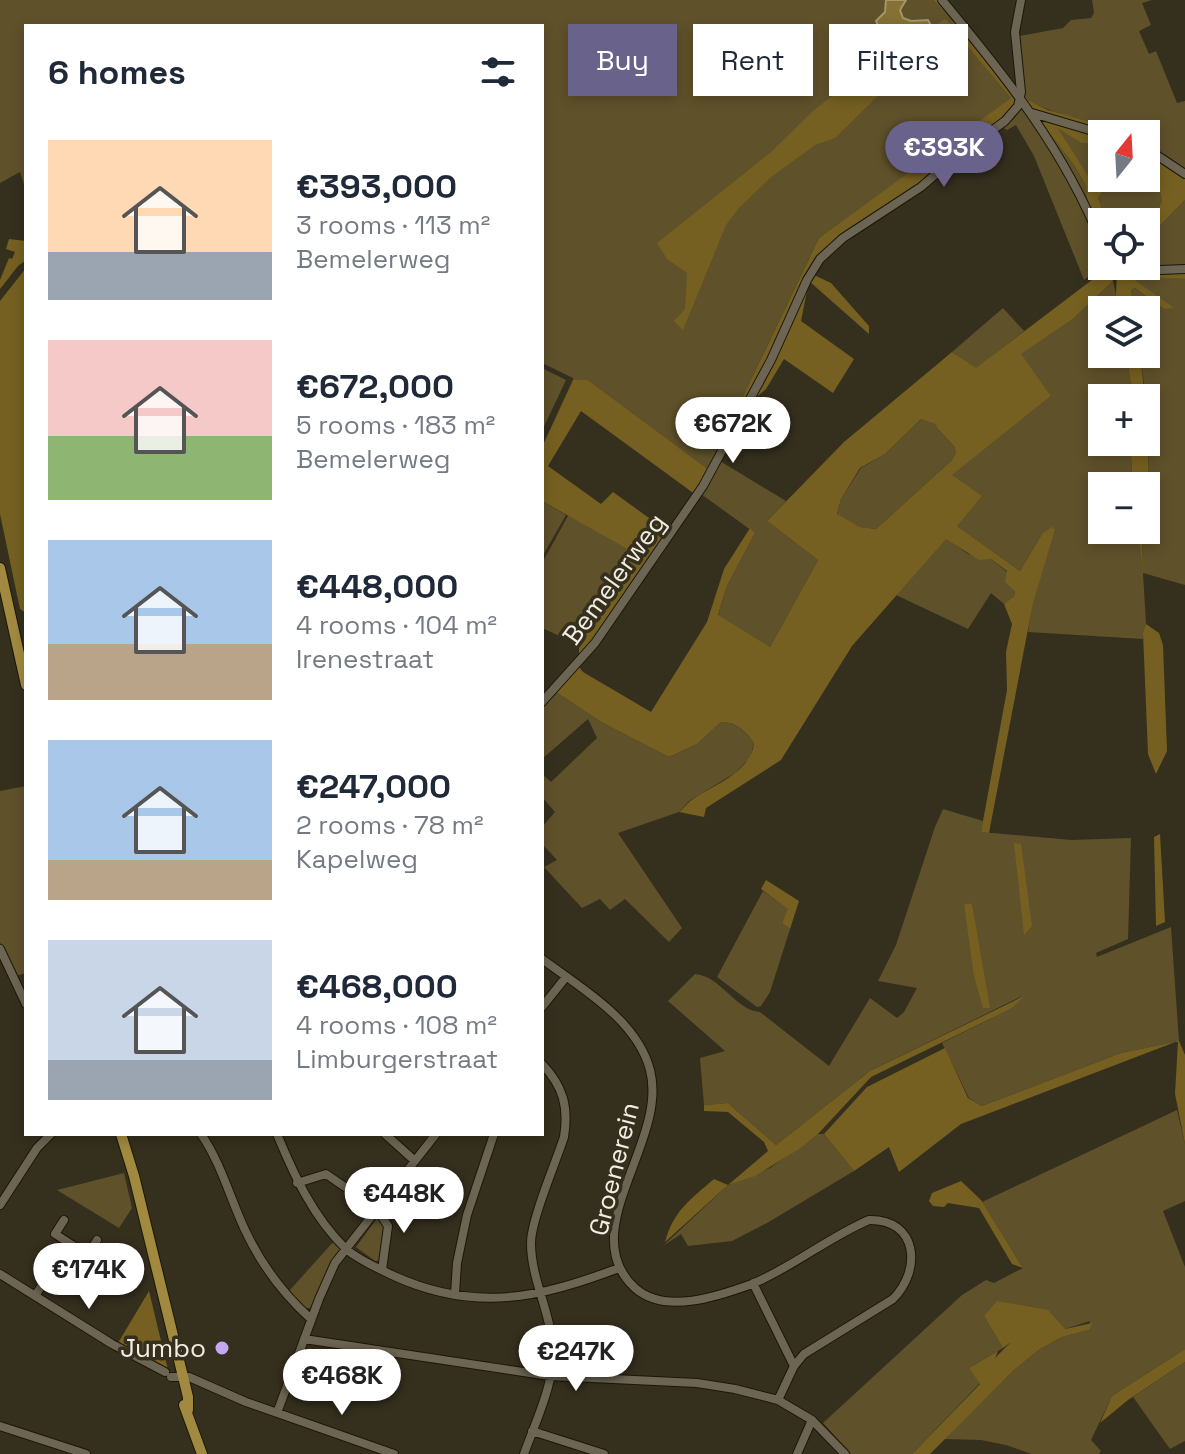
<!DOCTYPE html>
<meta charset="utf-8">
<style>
:root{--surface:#fff;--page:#f2f2f3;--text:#1f2937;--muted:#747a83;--accent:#69628b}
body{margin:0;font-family:"Space Grotesk",sans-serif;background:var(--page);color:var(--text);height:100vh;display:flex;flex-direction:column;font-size:30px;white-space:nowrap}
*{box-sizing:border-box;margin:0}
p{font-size:26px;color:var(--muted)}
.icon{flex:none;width:44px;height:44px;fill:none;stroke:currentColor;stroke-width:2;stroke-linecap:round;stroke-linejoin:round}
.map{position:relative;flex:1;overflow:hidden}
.side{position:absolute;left:24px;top:24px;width:520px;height:1112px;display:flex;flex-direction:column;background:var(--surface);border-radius:0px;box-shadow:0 4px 12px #0003}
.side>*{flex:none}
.top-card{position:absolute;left:568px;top:24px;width:496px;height:72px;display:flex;gap:16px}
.needle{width:52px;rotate:18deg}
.controls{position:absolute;left:1088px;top:120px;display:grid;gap:16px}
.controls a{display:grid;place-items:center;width:72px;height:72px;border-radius:0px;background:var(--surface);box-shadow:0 4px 12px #0003;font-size:40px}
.price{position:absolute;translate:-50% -68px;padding:0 18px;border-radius:28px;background:#fff;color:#222;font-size:26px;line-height:52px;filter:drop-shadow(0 2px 4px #0008)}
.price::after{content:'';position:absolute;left:50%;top:48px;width:24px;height:18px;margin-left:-12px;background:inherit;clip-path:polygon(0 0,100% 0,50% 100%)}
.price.on{background:var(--accent);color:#fff}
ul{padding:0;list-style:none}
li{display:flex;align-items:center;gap:24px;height:200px;padding:0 24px}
li span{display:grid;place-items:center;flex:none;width:224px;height:160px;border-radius:0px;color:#555}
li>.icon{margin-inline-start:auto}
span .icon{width:96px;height:96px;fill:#fffc;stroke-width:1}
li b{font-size:34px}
h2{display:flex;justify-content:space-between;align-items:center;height:96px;padding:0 24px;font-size:34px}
.pill{padding:0 28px;border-radius:0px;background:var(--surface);box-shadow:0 4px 12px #0003;font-size:28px;line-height:72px}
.pill.on{background:var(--accent);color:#fff}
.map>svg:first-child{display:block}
.green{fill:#5f512a;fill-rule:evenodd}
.forest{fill:#756021;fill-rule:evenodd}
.water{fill:#857133;stroke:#a59668;stroke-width:2}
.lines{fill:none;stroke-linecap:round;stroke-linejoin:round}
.minor-casing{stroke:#1c1707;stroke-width:10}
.major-casing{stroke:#1c1707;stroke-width:12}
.minor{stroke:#6c6553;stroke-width:8}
.major{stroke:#a18a40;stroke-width:10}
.poi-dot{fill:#c4a7f1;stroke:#352f1e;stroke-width:3}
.labels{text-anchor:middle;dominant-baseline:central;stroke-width:7;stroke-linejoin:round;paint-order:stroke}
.street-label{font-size:26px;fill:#f1ede3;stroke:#352f1e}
.poi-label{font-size:26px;fill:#f1ede3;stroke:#352f1e;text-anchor:end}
</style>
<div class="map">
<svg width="1185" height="1454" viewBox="0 0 1185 1454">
<rect width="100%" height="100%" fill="#352f1e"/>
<!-- green -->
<path class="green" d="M0,0H933L951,17H959L953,28L1012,99L819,238L708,469L588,380H573V378L542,363V26H26V191L20,172L0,183Z
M1092,0H1152L1142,3L1151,25L1139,31L1149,54L1156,51L1177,103L1185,101V169L1146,140V134C1112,134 1055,114 1025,99L1074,165L1086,186L1087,207L1102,247V266L1084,280L1034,156L1016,125L1007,130L1002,127L1017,102L1020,36L1063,28L1071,20L1091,18L1094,13Z
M1056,125L1081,143L1102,146V177L1090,180Z
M1146,163L1157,177L1162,201L1154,219L1146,224L1107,222L1098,198C1106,178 1127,178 1146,178Z
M1185,200V271L1117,270L1121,266H1146V240Z
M1128,275L1185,279V585L1143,573L1146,624L1143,639L1028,632L1042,534L1020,571L957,526L951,475L1051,396L1020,354L1073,319L1113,281L1116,295L1110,300L1113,310H1102V354H1126L1131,384L1126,389L1127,398H1102V442H1130L1133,486H1102V530H1138L1143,570L1142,533L1151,528L1146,398L1140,354H1146V310H1134L1131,290L1135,288L1164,309Z
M1003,308L1024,331L976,369L952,352Z
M542,368L566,380L542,431Z
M921,419L938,425L936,427L954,446L956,452L952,460L876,529L860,527L837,515L841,499L861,468L885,454Z
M720,461L786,501L767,521L818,560L770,647L718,616L727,586L755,533L701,494Z
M542,501L566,515L542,557Z
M569,514L634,552L577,644L542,628V563Z
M946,538L968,554L991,559L1007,572L1015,590L1014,596L1004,604L991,593L968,629L896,595Z
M556,692L601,722L669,757L697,744L721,722C734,721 747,732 754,743L750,758L735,773L689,801L679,812L618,833L682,928L669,942L625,899L610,910L600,899L582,908L544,867L557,860L542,844V827L555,812L542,797V774L551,782L597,738L588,719L542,759V707Z
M26,786V973L16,976L0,942V791Z
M943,809L983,821L981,832L1071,840L1131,838L1128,939L1096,953L1097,957L1171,927L1179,1041L1121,1053L982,1106L969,1098L942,1043L996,1016L1022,996L870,1071L776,1145L728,1103L704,1105L700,1058L725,1051L668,1001L695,974C721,976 735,1010 760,1012L829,1066L870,998L897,1018L904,1012L917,988L878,981L896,945L935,827ZM972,903L989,1008L969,932L964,904Z
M763,891L789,909L782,923L790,929L770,992L761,1006L757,1007L717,977Z
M1177,1110L1185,1144V1201L1163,1211L1185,1267V1349L1112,1396L1091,1440L1101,1451L1099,1454H1032L1006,1445L981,1440L944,1439L1014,1370L1040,1349L1062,1337L1089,1330L1090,1321L1065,1329L984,1316L1003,1348L969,1368L980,1383L912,1454H851L823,1423L962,1295L986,1280L994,1283L1023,1268L982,1202Z
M818,1134H824L854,1171L767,1223L732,1241L688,1246L681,1234L663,1246L728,1185L770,1168Z
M124,1173L132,1208L119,1228L57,1190Z
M378,1217L385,1224L381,1260L375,1261L356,1247Z
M335,1240L341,1248L340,1251L310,1308H305L289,1291Z
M1185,1362V1441L1170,1449L1133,1397Z"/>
<!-- forest -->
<path class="forest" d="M933,0H945L1022,97L1048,110L1130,134H1102V146L1081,143L1058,128L1090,179L1120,178L1105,186L1098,198L1107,222H1102V247L1087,207L1086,186L1074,165L1023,98L1002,127L836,245L812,274L831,283L869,326V334L809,281L801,321L854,359L833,393L784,359L766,389L733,417L819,238L1011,98L953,29L956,37L948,47L886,88L835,138L815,145L770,178L739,208L726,225L683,330L674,321L685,309L687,273L667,259L657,243L770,153L814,110L882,58L945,19L952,25L958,18L951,17Z
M1146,140L1185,169V200L1146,240V224L1154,219L1162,201L1157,177L1146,163Z
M9,239L26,241V260L18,266L0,289V280L9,258L12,259L15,252L6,249Z
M1120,266L1118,271H1185V279L1129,276L1174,308L1164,309L1135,288L1131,290L1134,310H1113L1110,300L1116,295L1117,270Z
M1109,267L1113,281L1073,319L1021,354L1051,396L952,475L982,496L957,526L1020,571L1042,534L1052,527L1055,529L1033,603L989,833L981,832L1007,690L1006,652L1012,624L1004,604L1014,596L1015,591L1005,582L1007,571L991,559L979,560L946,539L852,646L781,760L706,808L704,817L679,812C684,808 688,802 693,799C715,784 751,772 754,743C747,732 735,721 721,722L697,744L669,757L601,722L556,692L579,667V641L633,552L542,501V447L573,380H588L708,469L696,495L581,411L548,466L601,504L613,492L674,536L605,635L579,667L583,672L651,712L707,622L724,569L750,528L755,533L727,586L718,615L770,647L818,560L767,521L844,442L952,352L976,368ZM921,419L937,425L936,427L954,446L956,452L952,460L876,529L860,527L837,514L841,499L860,468L885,454Z
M26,268V613L20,609L0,514V301Z
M1126,354H1140L1145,398H1127L1126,388L1131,384Z
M1146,408L1151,528L1142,534L1143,573L1138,530H1146V486H1133L1130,442H1146Z
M1146,624L1159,633L1163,645L1167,751L1156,774L1148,754L1143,633Z
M1160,834L1165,922L1156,926L1154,837Z
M1014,843L1021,844L1032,926L1024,935Z
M766,880L799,901L790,929L782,923L788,909L761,889Z
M972,903L990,1008H983L974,976L964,904Z
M1024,996L1013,1007L996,1016L871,1077L818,1134L799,1149L755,1176L728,1185L665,1242C674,1210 690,1200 714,1179L728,1185L768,1151L764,1142L728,1112L704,1111V1105L728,1103L776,1145L870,1071Z
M1178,1041L961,1124L899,1172L889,1147L854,1171L824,1134L867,1087L945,1048L968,1098L982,1106L1121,1053L1179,1041L1185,1055V1144L1175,1094Z
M961,1181L981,1200L1023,1268L1012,1264L979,1208L948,1203L944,1207L933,1206L929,1201L932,1193Z
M149,1291L168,1370L118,1343Z
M997,1301L1048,1310L1065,1329L1092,1323L1089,1330L1062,1337L1040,1349L1014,1370L930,1454H912L980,1384L969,1368L998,1351L995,1358L1011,1342L1003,1348L984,1316Z
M1185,1349V1362L1128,1400L1100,1423L1112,1396Z"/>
<!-- water -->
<path class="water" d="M886,0H906L900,10L903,18L911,21L928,20L934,31L929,35L905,30L889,37L883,36L876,21L885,12Z"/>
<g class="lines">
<defs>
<path id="minor" d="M942,0C1006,77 1064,149 1102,244
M1032,113L1103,134
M1146,148L1185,174
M1119,266L1136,271L1185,269
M542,702L595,643L703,486L771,360L807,280L820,259L843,238L921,187L953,159L1005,121L1018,106L1021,92L1015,32L1021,0
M0,949L26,1004
M542,959C581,988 637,1020 650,1070C669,1141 573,1231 635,1288C665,1315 719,1296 752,1284C791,1268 829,1237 869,1220C918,1219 922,1270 893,1299L804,1354L794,1366L778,1400
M542,1007L566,977
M201,1134C221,1163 230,1198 245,1230C261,1264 283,1294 311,1319
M277,1134C294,1175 313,1217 346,1249C360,1261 378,1268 394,1276C476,1313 539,1298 619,1268
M385,1134L415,1161
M297,1183L326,1174L377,1209L388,1226L382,1270
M0,1205L37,1148L51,1134
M64,1220L55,1234L88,1255L97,1240
M0,1274L112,1344L165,1372
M753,1283L794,1366
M455,1294L457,1263L467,1215L494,1134
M35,1296L69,1243
M304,1339L550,1376L697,1383L735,1389L778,1400L812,1420L845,1454
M171,1377H189L246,1402L394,1454
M277,1413L319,1299L335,1263L436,1134
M0,1426L86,1454
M532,1431L604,1454
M524,1454C536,1420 558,1377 552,1340C548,1307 531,1277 531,1243C531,1220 556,1162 564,1137C569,1107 563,1086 542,1064
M797,1454L812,1420"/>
<path id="major" d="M0,568L26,685
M121,1134L134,1176L188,1397V1410
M184,1405L202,1454"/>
</defs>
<!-- minor casing -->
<use href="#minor" class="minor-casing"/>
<!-- major casing -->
<use href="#major" class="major-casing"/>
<!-- minor -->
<use href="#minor" class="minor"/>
<!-- major -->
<use href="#major" class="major"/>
</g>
<!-- markers -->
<circle class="poi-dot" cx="222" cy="1348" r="8"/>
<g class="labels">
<!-- street labels -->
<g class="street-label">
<text transform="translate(614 579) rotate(-54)">Bemelerweg</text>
<text transform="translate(614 1169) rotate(-76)">Groenerein</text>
</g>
<!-- poi labels -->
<g class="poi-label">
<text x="206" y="1348">Jumbo</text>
</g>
</g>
</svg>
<div class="controls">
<a><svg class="needle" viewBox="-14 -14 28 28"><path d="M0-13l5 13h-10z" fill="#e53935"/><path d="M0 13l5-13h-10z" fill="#747a83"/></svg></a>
<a><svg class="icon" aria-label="locate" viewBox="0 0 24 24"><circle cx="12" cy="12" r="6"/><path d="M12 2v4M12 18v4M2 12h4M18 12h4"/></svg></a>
<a><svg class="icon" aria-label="layers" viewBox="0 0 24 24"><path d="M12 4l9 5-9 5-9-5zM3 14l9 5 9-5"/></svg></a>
<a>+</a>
<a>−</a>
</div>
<b class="price on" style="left:944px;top:189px">€393K</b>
<b class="price" style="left:733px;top:465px">€672K</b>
<b class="price" style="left:404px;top:1235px">€448K</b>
<b class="price" style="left:89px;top:1311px">€174K</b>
<b class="price" style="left:576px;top:1393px">€247K</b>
<b class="price" style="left:342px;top:1417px">€468K</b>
<div class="top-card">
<a class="pill on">Buy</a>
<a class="pill">Rent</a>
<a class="pill">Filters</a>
</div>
<section class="side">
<h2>6 homes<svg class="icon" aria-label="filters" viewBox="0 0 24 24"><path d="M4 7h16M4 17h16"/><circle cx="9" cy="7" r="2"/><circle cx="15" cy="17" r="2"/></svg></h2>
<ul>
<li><span style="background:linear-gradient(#ffd9b3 70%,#9aa5b1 0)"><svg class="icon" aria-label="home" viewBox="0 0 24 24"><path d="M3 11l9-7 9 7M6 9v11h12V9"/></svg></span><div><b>€393,000</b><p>3 rooms · 113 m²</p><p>Bemelerweg</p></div></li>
<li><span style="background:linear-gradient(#f6c9c9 60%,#8fb573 0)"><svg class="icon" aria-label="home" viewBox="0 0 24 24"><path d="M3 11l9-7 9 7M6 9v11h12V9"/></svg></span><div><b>€672,000</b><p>5 rooms · 183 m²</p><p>Bemelerweg</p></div></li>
<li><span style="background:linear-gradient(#a9c7e8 65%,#b9a48a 0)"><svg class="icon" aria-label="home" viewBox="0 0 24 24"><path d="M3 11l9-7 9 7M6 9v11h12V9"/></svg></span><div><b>€448,000</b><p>4 rooms · 104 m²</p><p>Irenestraat</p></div></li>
<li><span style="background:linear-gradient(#a9c7e8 75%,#b9a48a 0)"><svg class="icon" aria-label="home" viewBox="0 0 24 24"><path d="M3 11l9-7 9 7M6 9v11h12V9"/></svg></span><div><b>€247,000</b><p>2 rooms · 78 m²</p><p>Kapelweg</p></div></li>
<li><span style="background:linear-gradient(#c9d6e8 75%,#9aa5b1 0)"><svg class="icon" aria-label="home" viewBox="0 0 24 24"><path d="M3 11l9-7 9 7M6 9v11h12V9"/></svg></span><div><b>€468,000</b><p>4 rooms · 108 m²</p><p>Limburgerstraat</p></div></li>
</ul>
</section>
</div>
